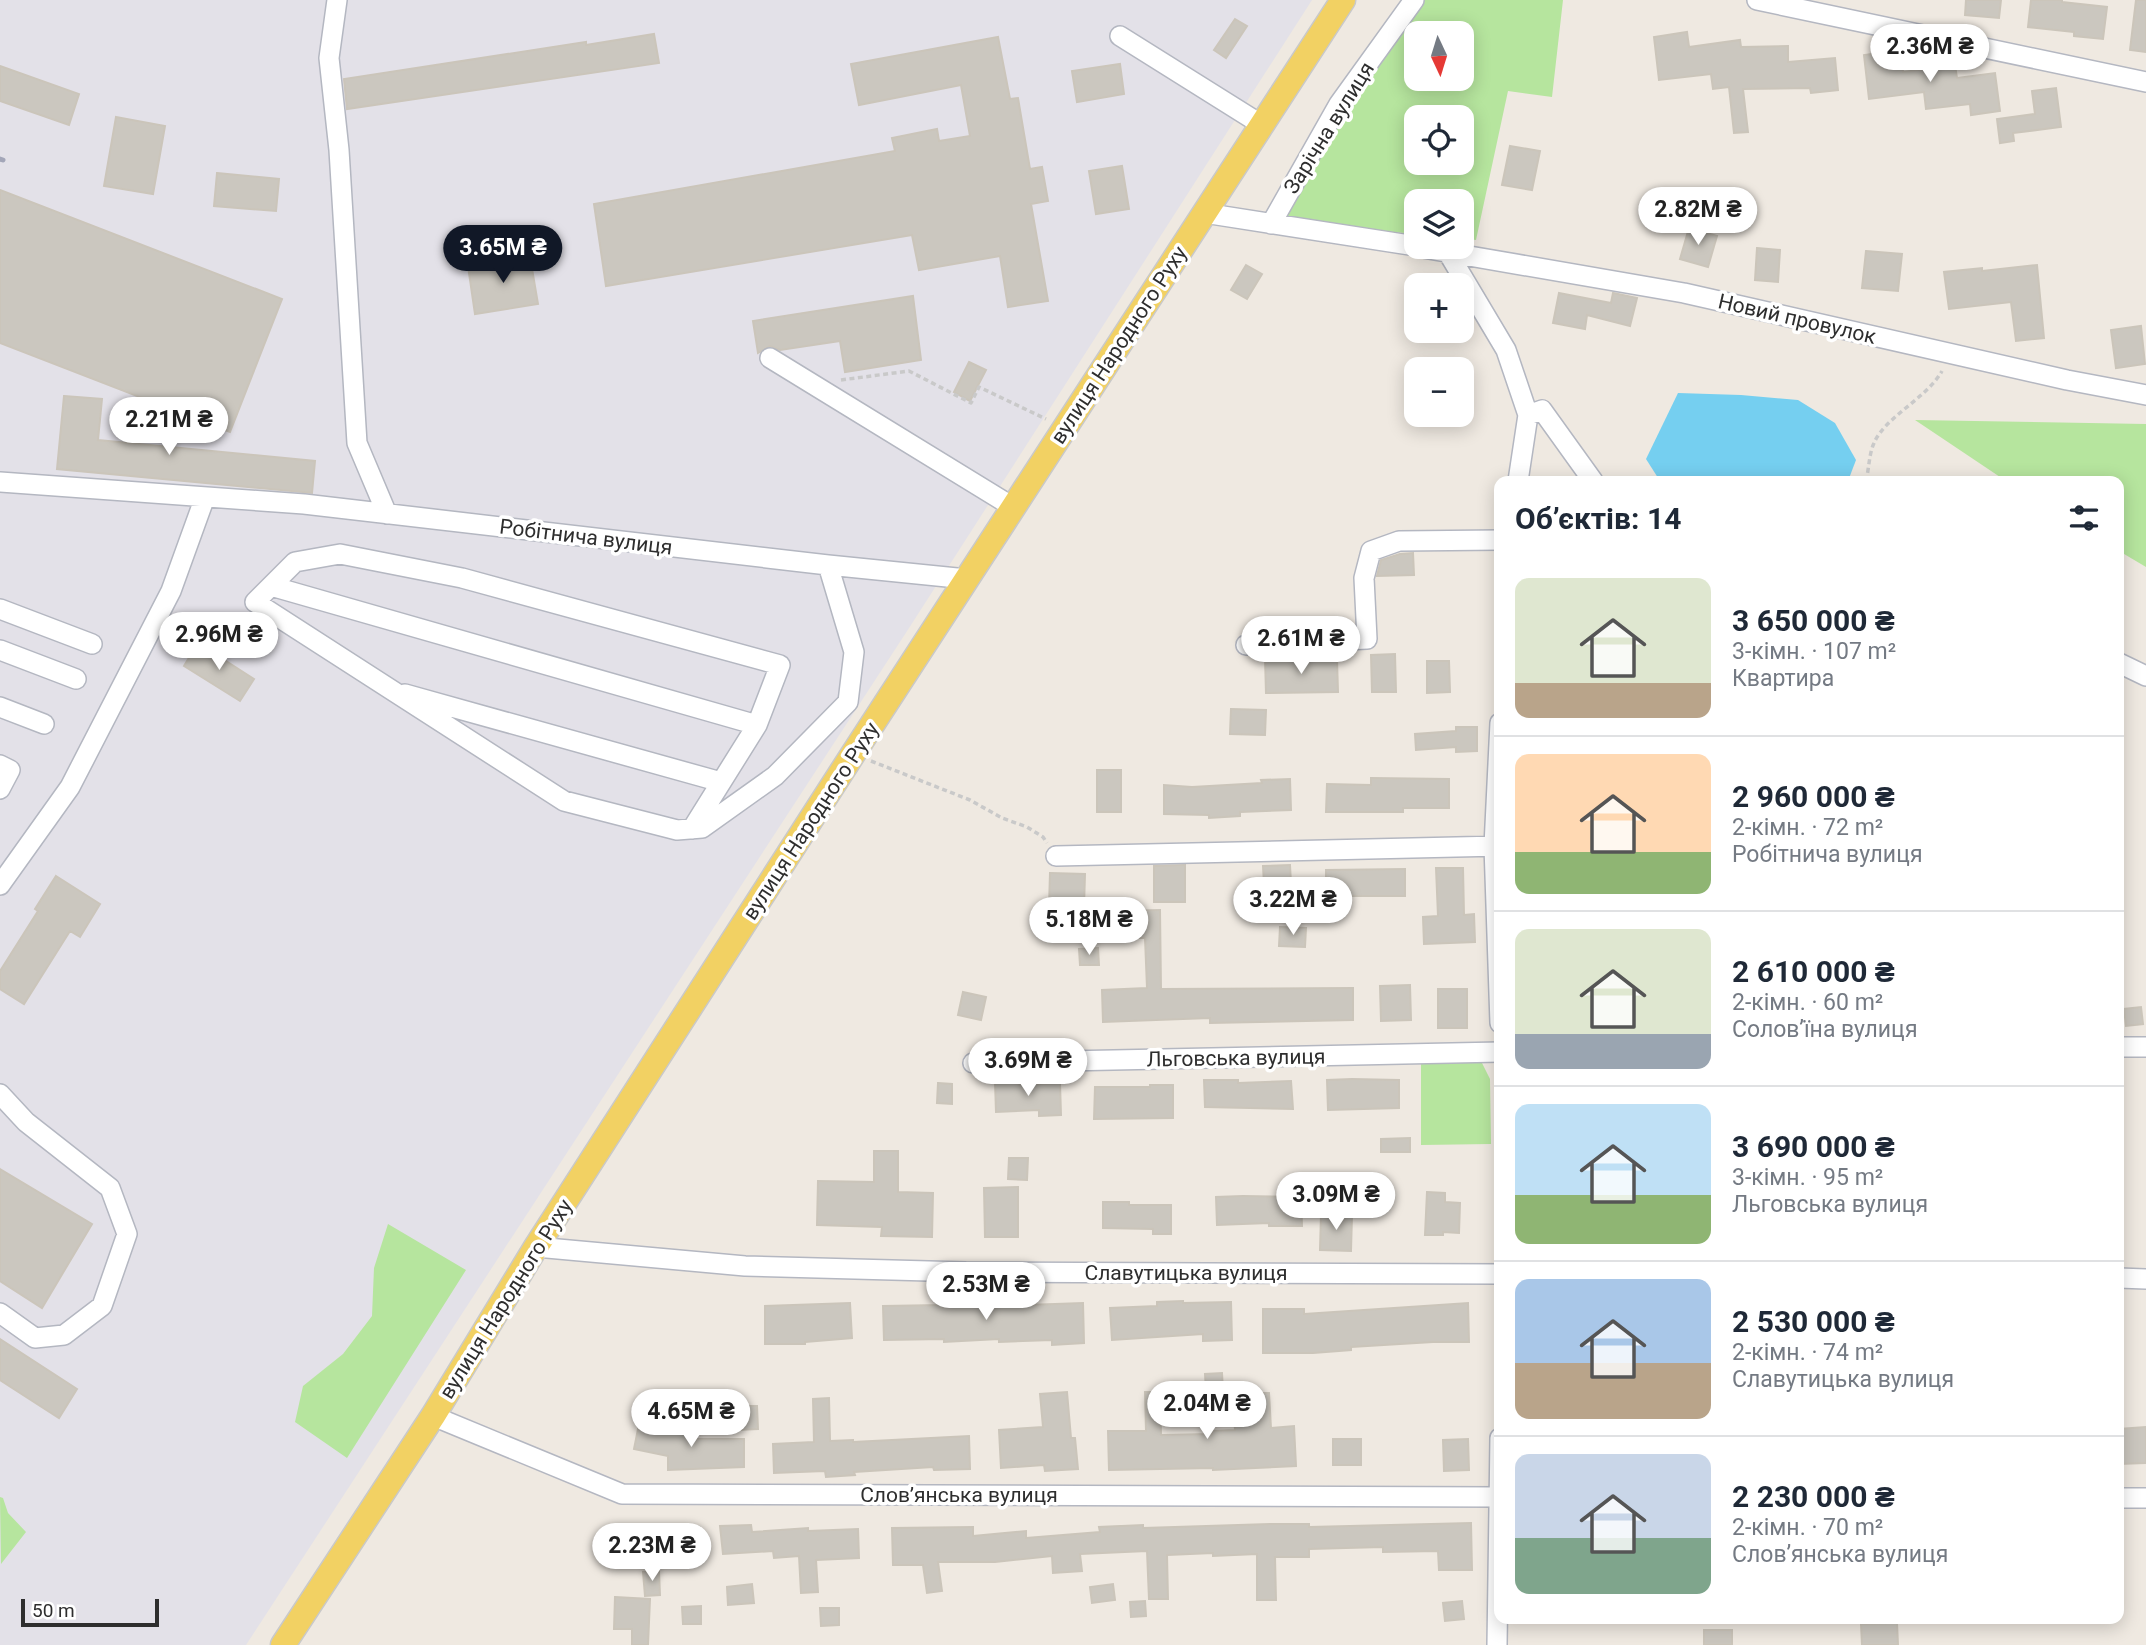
<!DOCTYPE html>
<html lang="uk">
<meta charset="utf-8">
<style>
:root{--surface:#fff;--page:#f2f2f3;--text:#1f2937;--muted:#747a83;--line:#e0e1e3;--accent:#111827}
body{margin:0;font-family:Roboto,sans-serif;background:var(--page);color:var(--text);height:100vh;display:flex;flex-direction:column;font-size:26px;white-space:nowrap}
*{box-sizing:border-box;margin:0}
p{font-size:23px;color:var(--muted)}
.icon{flex:none;width:38px;height:38px;fill:none;stroke:currentColor;stroke-width:2;stroke-linecap:round;stroke-linejoin:round}
.map{position:relative;flex:1;overflow:hidden}
.drawer{position:absolute;left:1494px;top:476px;width:630px;height:1148px;display:flex;flex-direction:column;background:var(--surface);border-radius:14px;box-shadow:0 4px 18px #0003}
.drawer>*{flex:none}
.needle{width:46px;rotate:176deg}
.tools{position:absolute;left:1404px;top:21px;display:grid;gap:14px}
.tools a{display:grid;place-items:center;width:70px;height:70px;border-radius:14px;background:var(--surface);box-shadow:0 4px 18px #0003;font-size:35px}
.scale{position:absolute;left:21px;bottom:18px;width:138px;box-sizing:border-box;padding-left:7px;border:4px solid #2e2e2e;border-top:0;font-size:19px;line-height:24px;white-space:nowrap;color:#2e2e2e;-webkit-text-stroke:5px #fff;paint-order:stroke}
.price{position:absolute;translate:-50% -60px;padding:0 16px;border-radius:24px;background:#fff;color:#222;font-size:23px;line-height:46px;filter:drop-shadow(0 2px 4px #0008)}
.price::after{content:'';position:absolute;left:50%;top:42px;width:21px;height:16px;margin-left:-10px;background:inherit;clip-path:polygon(0 0,100% 0,50% 100%)}
.price.current{background:var(--accent);color:#fff}
ul{padding:0;list-style:none}
li{display:flex;align-items:center;gap:21px;height:175px;padding:0 21px}
li+li{border-top:2px solid var(--line)}
li span{display:grid;place-items:center;flex:none;width:196px;height:140px;border-radius:14px;color:#555}
li>.icon{margin-inline-start:auto}
span .icon{width:84px;height:84px;fill:#fffc;stroke-width:1}
li b{font-size:30px}
h2{display:flex;justify-content:space-between;align-items:center;height:84px;padding:0 21px;font-size:30px}
.map>svg:first-child{display:block}
.industrial{fill:#e3e1e8}
.green{fill:#b6e59e;fill-rule:evenodd}
.water{fill:#75cff0}
.building{fill:#cbc7bf;stroke:#cbc5ba;stroke-width:2}
.lines{fill:none;stroke-linecap:round;stroke-linejoin:round}
.minor-casing{stroke:#b4b7c1;stroke-width:22}
.major-casing{stroke:#c9c9c9;stroke-width:27}
.path{stroke:#c9c9c9;stroke-width:3.5;stroke-dasharray:5 3.5;stroke-linecap:butt}
.minor{stroke:#fff;stroke-width:19}
.major{stroke:#f2d163;stroke-width:24}
.rail{stroke:#a3a6b8;stroke-width:5}
.labels{text-anchor:middle;dominant-baseline:central;stroke-width:7;stroke-linejoin:round;paint-order:stroke}
.street-label{font-size:21px;fill:#2e2e2e;stroke:#fff}
</style>
<div class="map">
<svg width="2146" height="1645" viewBox="0 0 2146 1645">
<rect width="100%" height="100%" fill="#efe9e1"/>
<!-- industrial -->
<path class="industrial" d="M0,0H1312L911,625L246,1645H0Z"/>
<!-- green -->
<path class="green" d="M1423,0H1563L1552,97L1508,91L1476,240L1461,238V201H1416V234L1324,226L1283,215L1362,86ZM1416,33H1461V79H1416ZM1416,117H1461V163H1416Z
M1915,420L2146,424V567L2119,551V481H2006Z
M1421,1059H1454L1482,1063L1490,1079L1491,1144L1421,1145Z
M388,1224L466,1270L347,1458L295,1422L303,1386L343,1354L372,1316L374,1268Z
M0,1497L3,1498L8,1513L26,1532L1,1564Z"/>
<!-- water -->
<path class="water" d="M1678,393L1741,395L1798,400L1835,423L1856,460L1848,481H1660L1646,459Z"/>
<!-- building -->
<path class="building" d="M1966,0H2001L1999,18L1965,15Z
M2031,0H2062V2L2107,7L2103,39L2074,36V32L2028,27Z
M2136,0H2146V52L2130,50Z
M1235,19L1247,26L1226,58L1214,50Z
M1687,32L1689,47L1740,40L1741,47L1788,46V62L1835,58L1838,90L1811,93L1810,88L1743,89L1748,132L1734,133L1729,87L1713,89L1711,74L1659,80L1654,37Z
M654,34L659,63L347,109L344,79L586,42V45Z
M998,37L1010,99L1018,98L1030,169L1042,167L1048,201L1031,204L1048,301L1008,307L1000,256L919,270L912,235L606,286L594,204L895,151L892,138L937,129L939,141L970,136L961,85L859,105L851,64Z
M1900,50L1903,72L1955,65L1957,78L1995,73L2000,111L1971,115L1970,104L1926,109L1924,92L1869,99L1864,55Z
M1120,64L1124,94L1077,102L1072,71Z
M0,66L79,94L69,125L0,101Z
M2056,88L2061,127L2013,133L2014,141L2000,143L1997,119L2035,114L2032,91Z
M116,117L165,126L153,194L104,186Z
M1510,146L1540,151L1532,190L1502,185Z
M1122,166L1129,209L1096,214L1089,171Z
M217,173L279,179L276,211L214,206Z
M0,190L282,299L230,432L0,343Z
M1689,228L1717,236L1708,267L1680,259Z
M1757,248L1780,250L1778,282L1755,280Z
M1866,251L1902,254L1898,291L1862,288Z
M530,257L538,304L475,314L468,266Z
M1246,265L1262,274L1247,299L1231,290Z
M2037,265L2044,338L2016,341L2011,302L1949,309L1944,272L1982,268V271Z
M1559,293L1611,303L1613,293L1637,298L1630,326L1587,315L1585,329L1553,323Z
M913,296L921,360L845,372L840,341L780,350L770,346L758,353L753,321Z
M2141,326L2145,364L2116,368L2111,330Z
M969,362L986,370L970,401L954,392Z
M64,396L102,399L98,440L315,461L312,493L57,469Z
M1413,553L1414,575L1377,576L1381,560L1400,554Z
M198,643L254,679L240,701L184,666Z
M1395,654L1396,692H1372L1371,655Z
M1295,657V660H1337L1338,692L1266,693L1265,658Z
M1427,661H1449L1450,692L1427,693Z
M1231,709L1266,710L1265,735L1230,734Z
M1456,727H1477V751L1456,752V747L1416,750L1415,734L1456,731Z
M1097,770H1121V812H1097Z
M1371,778L1449,779V808H1403V812H1326L1327,784L1371,785Z
M1290,779L1291,810L1240,812V816L1209,818V815L1164,814V785L1192,787L1262,783L1261,780Z
M1185,865V902H1154V866Z
M1290,865L1292,902L1265,903L1263,866Z
M1436,868H1463L1464,915L1474,914L1475,942L1424,944L1423,917L1438,916Z
M1405,869V896H1326V870Z
M1050,873L1085,874L1084,907L1049,906Z
M56,876L100,904L80,937L70,931L24,1004L0,989V971L38,911L35,909Z
M1160,910L1161,989L1353,988V1020L1210,1023V1018L1103,1022L1102,990L1147,988L1145,938H1123L1122,911Z
M1280,927L1306,928L1305,947L1279,946Z
M1098,948L1099,965H1080L1079,949Z
M1410,985L1411,1020L1381,1021L1380,986Z
M1438,989H1467V1028H1438Z
M963,992L986,997L981,1020L958,1015Z
M2141,1007L2143,1024L2126,1026L2124,1009Z
M1352,1079L1399,1080V1108L1328,1110L1327,1080Z
M1204,1080H1238V1083L1291,1081L1293,1109L1205,1107Z
M1019,1081V1085L1060,1083L1061,1115L1039,1116V1110L996,1112L995,1082Z
M938,1083L952,1084V1104L937,1103Z
M1150,1085H1173V1118L1094,1119L1095,1087H1150Z
M1410,1138V1152H1381V1139Z
M874,1151H898V1192L933,1193L932,1237L881,1236L882,1227L817,1225L818,1181L874,1182Z
M1009,1158H1028L1027,1180L1008,1179Z
M0,1169L92,1224L42,1308L0,1281Z
M1018,1187V1237H985L984,1188Z
M1427,1192L1445,1193V1202L1460,1203L1459,1233L1443,1232V1235H1425Z
M1243,1196L1301,1197L1302,1226H1269V1223L1217,1225L1216,1197Z
M1103,1202H1129V1205H1171V1234H1153V1229L1103,1228Z
M1321,1214L1352,1215L1351,1251L1320,1250Z
M972,1299L973,1303L1025,1301L1026,1305L1083,1303L1084,1343L1052,1345V1340L999,1342V1339L944,1342V1339L884,1340L883,1306L942,1305V1301Z
M1183,1301V1303L1231,1302L1232,1340L1203,1341V1334L1112,1340L1110,1308L1157,1306V1302Z
M850,1303L852,1338L805,1342V1344H765V1306Z
M1468,1303L1469,1342H1433L1351,1347V1350L1313,1353H1263V1309H1304V1314Z
M0,1339L77,1389L59,1418L0,1380Z
M1222,1373L1223,1390L1206,1391L1205,1374Z
M1252,1390V1393H1269L1271,1428L1294,1426L1296,1466L1213,1470V1468L1109,1470L1108,1431H1146L1145,1392H1160L1161,1435L1212,1434V1431L1235,1430L1232,1391Z
M1067,1392L1071,1438H1075L1078,1469L1045,1471L1044,1465L1001,1468L999,1430L1043,1427L1040,1394Z
M829,1398L830,1441L853,1440V1442L969,1436L970,1469L934,1470L933,1467L854,1472L855,1475L826,1477L825,1471L774,1473L773,1444L814,1442L813,1399Z
M736,1406H757L758,1429L737,1430Z
M2146,1427V1463L2119,1464V1429Z
M638,1429H696V1439H744V1467L668,1470V1456L634,1449Z
M1333,1439H1361V1465H1333Z
M1468,1439L1469,1470L1444,1471L1443,1440Z
M1471,1523L1472,1570H1439L1438,1551L1383,1552V1547L1309,1549V1557H1275L1276,1600H1257V1554L1213,1556V1553L1167,1555L1168,1599H1149L1147,1551L1080,1554L1082,1571L1053,1573L1052,1556L995,1562H938L942,1591L927,1593L923,1565H893L892,1528L973,1527V1536L1026,1531V1538L1100,1532L1099,1527L1143,1525V1528L1270,1524H1309V1527Z
M751,1525L752,1532L808,1528V1531L858,1529L859,1558L816,1560L818,1592L801,1593L799,1556L774,1558L773,1551L723,1554L720,1526Z
M696,1526L700,1527V1555H697L698,1562L671,1563L669,1527Z
M659,1571L660,1595L645,1596L643,1572Z
M752,1584L754,1603L728,1605L727,1587Z
M1113,1584L1115,1600L1092,1603L1090,1587Z
M615,1597L650,1599L648,1645H632V1629H614Z
M1145,1601L1146,1616L1131,1617L1130,1602Z
M1462,1601L1464,1619L1445,1621L1443,1603Z
M701,1606V1624H683L682,1607Z
M820,1608H839V1625L821,1626Z
M1897,1623L1898,1645H1862L1861,1624Z
M1704,1630H1732V1645H1704Z"/>
<g class="lines">
<defs>
<path id="minor" d="M337,0L329,58L339,150L357,443L387,514
M1757,0L2146,82
M1120,36L1262,125
M1204,213L1416,246
M1271,224L1339,104L1414,0
M1417,247L1684,293L2067,380L2146,395
M1447,251L1506,350L1528,415L1518,481
M770,358L1013,507
M1528,415L1542,410L1593,481
M0,482L304,504L828,565L967,579
M271,586L757,725
M0,609L92,644
M1246,645L1367,639L1364,578L1371,551L1399,541L1500,540
M0,650L76,679
M2119,663L2146,676
M405,694L721,782
M0,707L44,724
M1500,723L1494,846L1500,1023
M0,765L10,770L0,789
M692,829L757,725L780,665L462,578L340,554L295,562L255,602L564,801L677,830L702,828L775,776L848,702L854,652L828,565
M1056,856L1500,846
M0,885L70,787L171,591L205,497
M2119,1047H2146
M973,1063L1500,1052
M0,1094L26,1122L110,1188L127,1234L102,1306L64,1335L35,1338L0,1313
M536,1247L745,1266L966,1272L1500,1274
M2119,1278L2146,1279
M433,1416L622,1494L1500,1497
M2119,1498H2146
M1497,1645L1500,1438"/>
<path id="major" d="M283,1645L433,1416L536,1247L853,754L1343,0"/>
</defs>
<!-- minor casing -->
<use href="#minor" class="minor-casing"/>
<!-- major casing -->
<use href="#major" class="major-casing"/>
<!-- path -->
<path class="path" d="M841,380L909,371L971,403L979,387L1046,419
M1866,481C1869,469 1869,454 1874,443C1885,417 1927,398 1942,371
M871,761L970,800L1002,818L1027,827L1043,837L1047,843"/>
<!-- minor -->
<use href="#minor" class="minor"/>
<!-- major -->
<use href="#major" class="major"/>
<!-- rail -->
<path class="rail" d="M0,159L3,160"/>
</g>
<g class="labels">
<!-- street labels -->
<g class="street-label">
<text transform="translate(1329 128) rotate(-58)">Зарічна вулиця</text>
<text transform="translate(1797 319) rotate(13)">Новий провулок</text>
<text transform="translate(1119 345) rotate(-57)">вулиця Народного Руху</text>
<text transform="translate(586 537) rotate(7)">Робітнича вулиця</text>
<text transform="translate(811 821) rotate(-57)">вулиця Народного Руху</text>
<text transform="translate(1236 1058) rotate(-1)">Льговська вулиця</text>
<text x="1186" y="1273">Славутицька вулиця</text>
<text transform="translate(506 1299) rotate(-58)">вулиця Народного Руху</text>
<text x="959" y="1495">Словʼянська вулиця</text>
</g>
</g>
</svg>
<div class="tools">
<a><svg class="needle" viewBox="-14 -14 28 28"><path d="M0-13l5 13h-10z" fill="#e53935"/><path d="M0 13l5-13h-10z" fill="#747a83"/></svg></a>
<a><svg class="icon" aria-label="locate" viewBox="0 0 24 24"><circle cx="12" cy="12" r="6"/><path d="M12 2v4M12 18v4M2 12h4M18 12h4"/></svg></a>
<a><svg class="icon" aria-label="layers" viewBox="0 0 24 24"><path d="M12 4l9 5-9 5-9-5zM3 14l9 5 9-5"/></svg></a>
<a>+</a>
<a>−</a>
</div>
<div class="scale">50 m</div>
<b class="price" style="left:1930px;top:84px">2.36M ₴</b>
<b class="price" style="left:1698px;top:247px">2.82M ₴</b>
<b class="price current" style="left:503px;top:285px">3.65M ₴</b>
<b class="price" style="left:169px;top:457px">2.21M ₴</b>
<b class="price" style="left:219px;top:672px">2.96M ₴</b>
<b class="price" style="left:1301px;top:676px">2.61M ₴</b>
<b class="price" style="left:1293px;top:937px">3.22M ₴</b>
<b class="price" style="left:1089px;top:957px">5.18M ₴</b>
<b class="price" style="left:1028px;top:1098px">3.69M ₴</b>
<b class="price" style="left:1336px;top:1232px">3.09M ₴</b>
<b class="price" style="left:986px;top:1322px">2.53M ₴</b>
<b class="price" style="left:1207px;top:1441px">2.04M ₴</b>
<b class="price" style="left:691px;top:1449px">4.65M ₴</b>
<b class="price" style="left:652px;top:1583px">2.23M ₴</b>
<section class="drawer">
<h2>Об’єктів: 14<svg class="icon" aria-label="filters" viewBox="0 0 24 24"><path d="M4 7h16M4 17h16"/><circle cx="9" cy="7" r="2"/><circle cx="15" cy="17" r="2"/></svg></h2>
<ul>
<li><span style="background:linear-gradient(#dfe7d0 75%,#b9a48a 0)"><svg class="icon" aria-label="home" viewBox="0 0 24 24"><path d="M3 11l9-7 9 7M6 9v11h12V9"/></svg></span><div><b>3 650 000 ₴</b><p>3-кімн. · 107 m²</p><p>Квартира</p></div></li>
<li><span style="background:linear-gradient(#ffd9b3 70%,#8fb573 0)"><svg class="icon" aria-label="home" viewBox="0 0 24 24"><path d="M3 11l9-7 9 7M6 9v11h12V9"/></svg></span><div><b>2 960 000 ₴</b><p>2-кімн. · 72 m²</p><p>Робітнича вулиця</p></div></li>
<li><span style="background:linear-gradient(#dfe7d0 75%,#9aa5b1 0)"><svg class="icon" aria-label="home" viewBox="0 0 24 24"><path d="M3 11l9-7 9 7M6 9v11h12V9"/></svg></span><div><b>2 610 000 ₴</b><p>2-кімн. · 60 m²</p><p>Соловʼїна вулиця</p></div></li>
<li><span style="background:linear-gradient(#bfe0f5 65%,#8fb573 0)"><svg class="icon" aria-label="home" viewBox="0 0 24 24"><path d="M3 11l9-7 9 7M6 9v11h12V9"/></svg></span><div><b>3 690 000 ₴</b><p>3-кімн. · 95 m²</p><p>Льговська вулиця</p></div></li>
<li><span style="background:linear-gradient(#a9c7e8 60%,#b9a48a 0)"><svg class="icon" aria-label="home" viewBox="0 0 24 24"><path d="M3 11l9-7 9 7M6 9v11h12V9"/></svg></span><div><b>2 530 000 ₴</b><p>2-кімн. · 74 m²</p><p>Славутицька вулиця</p></div></li>
<li><span style="background:linear-gradient(#c9d6e8 60%,#7fa58c 0)"><svg class="icon" aria-label="home" viewBox="0 0 24 24"><path d="M3 11l9-7 9 7M6 9v11h12V9"/></svg></span><div><b>2 230 000 ₴</b><p>2-кімн. · 70 m²</p><p>Словʼянська вулиця</p></div></li>
</ul>
</section>
</div>
